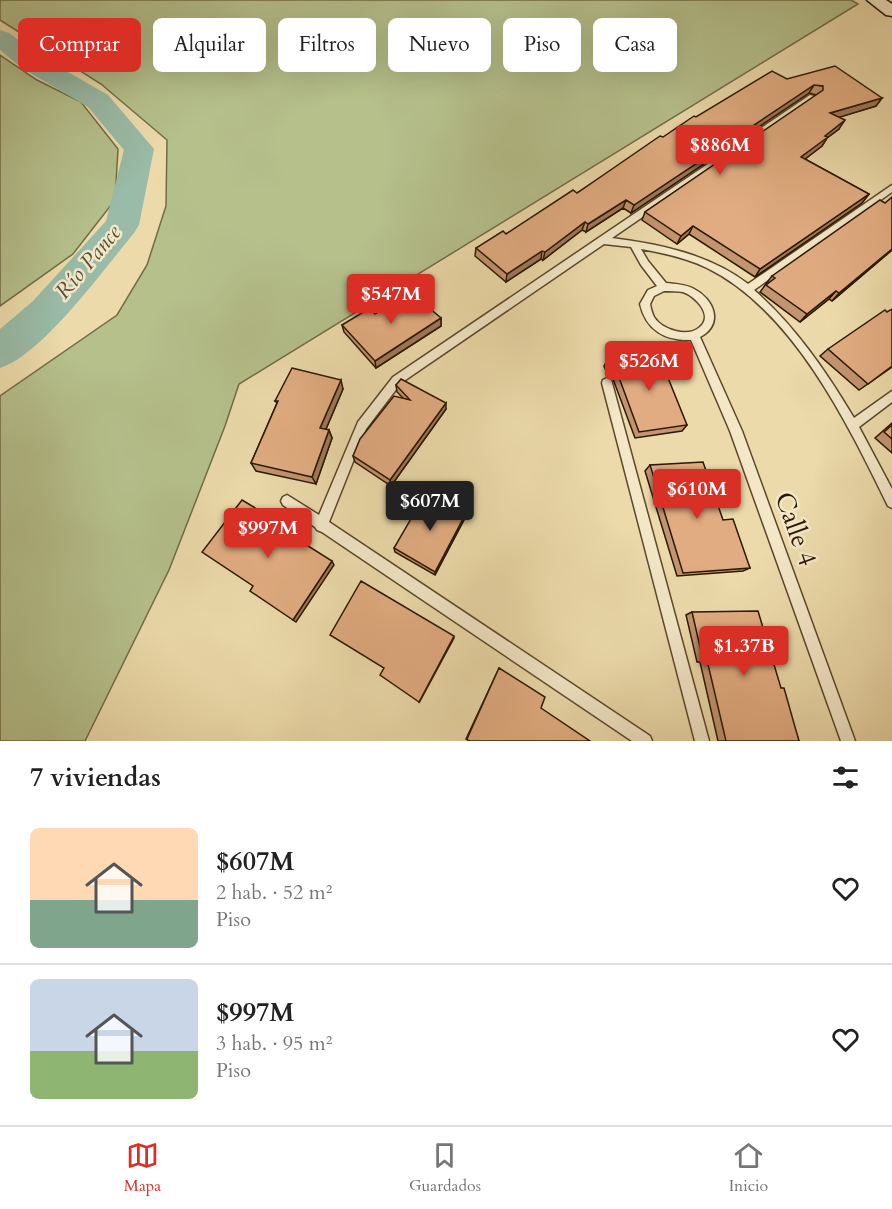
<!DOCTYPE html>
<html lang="es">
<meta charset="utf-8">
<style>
:root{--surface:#fff;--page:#f6f6f6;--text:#222;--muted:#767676;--line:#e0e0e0;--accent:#d93025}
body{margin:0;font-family:Cardo,serif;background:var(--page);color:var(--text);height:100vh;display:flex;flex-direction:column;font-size:22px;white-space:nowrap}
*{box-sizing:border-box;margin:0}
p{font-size:20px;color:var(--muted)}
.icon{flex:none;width:33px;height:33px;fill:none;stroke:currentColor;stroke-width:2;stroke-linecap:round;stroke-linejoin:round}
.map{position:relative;height:741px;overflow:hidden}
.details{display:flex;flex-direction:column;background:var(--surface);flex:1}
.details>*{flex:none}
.top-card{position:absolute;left:18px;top:18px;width:856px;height:54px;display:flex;gap:12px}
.price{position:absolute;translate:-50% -51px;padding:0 14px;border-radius:6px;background:var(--accent);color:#fff;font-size:20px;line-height:39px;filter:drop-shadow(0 2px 3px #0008)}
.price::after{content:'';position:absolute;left:50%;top:36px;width:18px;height:14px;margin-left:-9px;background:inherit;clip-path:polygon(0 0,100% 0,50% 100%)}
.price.current{background:#222;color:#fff}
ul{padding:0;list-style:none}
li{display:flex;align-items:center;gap:18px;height:150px;padding:0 30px}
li+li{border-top:2px solid var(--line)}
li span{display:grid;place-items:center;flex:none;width:168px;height:120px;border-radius:9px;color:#555}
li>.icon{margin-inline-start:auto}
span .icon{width:72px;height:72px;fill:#fffc;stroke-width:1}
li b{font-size:26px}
h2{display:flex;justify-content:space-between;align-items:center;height:72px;padding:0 30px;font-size:26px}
.pill{padding:0 21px;border-radius:9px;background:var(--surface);box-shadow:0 6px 24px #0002;font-size:21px;line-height:54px}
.pill.current{background:var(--accent);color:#fff}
.dock{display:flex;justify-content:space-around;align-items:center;height:84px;border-top:2px solid var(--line);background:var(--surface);font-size:16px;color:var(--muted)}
.dock a{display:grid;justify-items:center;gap:3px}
.dock .current{color:var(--accent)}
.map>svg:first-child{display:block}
.green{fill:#b5c08b;stroke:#706c46;stroke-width:1.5}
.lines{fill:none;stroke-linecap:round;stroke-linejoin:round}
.river{fill:#99bba7;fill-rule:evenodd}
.lane-casing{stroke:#5b482a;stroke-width:3}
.secondary-casing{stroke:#2b1800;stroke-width:3}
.lane{fill:#f3e7c8;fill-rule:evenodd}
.secondary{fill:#f3e7c8;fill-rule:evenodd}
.wall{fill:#c2946f;stroke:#2b1800;stroke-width:1.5}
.shaded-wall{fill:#9e785a;stroke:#2b1800;stroke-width:1.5}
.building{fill:#e1ac81;stroke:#2b1800;stroke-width:1.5}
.labels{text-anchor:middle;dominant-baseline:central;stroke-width:5;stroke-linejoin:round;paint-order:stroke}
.far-water-label{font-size:22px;font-style:italic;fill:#52513a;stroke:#f3e7c8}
.street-label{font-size:26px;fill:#2b1800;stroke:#f3e7c8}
</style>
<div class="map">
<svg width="892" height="741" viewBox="0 0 892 741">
<rect width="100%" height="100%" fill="#ecdaaa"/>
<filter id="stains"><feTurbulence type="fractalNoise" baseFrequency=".00333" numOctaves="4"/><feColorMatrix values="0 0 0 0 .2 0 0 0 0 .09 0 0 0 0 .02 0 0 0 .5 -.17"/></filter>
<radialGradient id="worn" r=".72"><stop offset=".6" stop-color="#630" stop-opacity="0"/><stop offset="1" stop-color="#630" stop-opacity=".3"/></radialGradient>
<!-- green -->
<path class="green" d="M0,0H851L858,4L239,384L225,426L169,570L85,741H0V396L117,315L147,265L166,206L167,140L101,84L0,20Z
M0,55L37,80L81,102L118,149L115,200L73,254L0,306Z"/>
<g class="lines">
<!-- river -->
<path class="river" d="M0,30L9,33L40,56L108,95L154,149L139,225L134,233C103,270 43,354 0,368V329L33,301L106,221L124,150L88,107L22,68L0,50Z"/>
<defs>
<path id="lane" d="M810,95L817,97L612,238C659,244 709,254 748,284L892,185V192L754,290C795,326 826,371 854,418L892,391V402L859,427L892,489V508L888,506C848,424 793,310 707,268C687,258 664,253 641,249L648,261L666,283C675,284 685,284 694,289C714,299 724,324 700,337L742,431L855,741H841L730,431L691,340C665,341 646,330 640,304L648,290L657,286L641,265L631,247L604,244L401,383L366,429L329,522L650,736L652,741H632L322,532L317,530L315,527L283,505L281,501L283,497L287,495L319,515L358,422L393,377ZM664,291C670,291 677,291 683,292C695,296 714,315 700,327C688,338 662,330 654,317C652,313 651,309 650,304L654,296Z
M607,378L611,380L612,383L709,741H695L602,383L603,380Z"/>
<path id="secondary" d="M867,0H886L892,4V16L886,15Z"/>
</defs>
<!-- lane casing -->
<use href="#lane" class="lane-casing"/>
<!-- secondary casing -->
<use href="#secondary" class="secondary-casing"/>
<!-- lane -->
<use href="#lane" class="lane"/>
<!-- secondary -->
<use href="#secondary" class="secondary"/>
</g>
<!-- wall -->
<path class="wall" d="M787,79L882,98L876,106L839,117V129L827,138L822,146L805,159L869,194L862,203L755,277L689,234L677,244L642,220L645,212L817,95L809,93L631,213L623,208L586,232L582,230L543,260L541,259L506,282L475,256L476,248L506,234L577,193L696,117Z
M892,250L832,301L829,299L800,322L760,292L772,276Z
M375,314L441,318V326L376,368L344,332L342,325Z
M828,349L892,367L859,390L820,356Z
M608,359L687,425L682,431L635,438L613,379L608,376L604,366Z
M396,385L446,409L391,486L355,462L353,456L403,398L397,392Z
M343,389L326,429L329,430L332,438L316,484L256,471L251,463L277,403L275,401Z
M892,423V453L875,438Z
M650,465L723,520L750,568L743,571L677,576L645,471Z
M465,518L435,575L395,552L394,548Z
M692,612L781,688L799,741H718L700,662H697L686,615Z
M499,668L541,708L469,741L466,739Z"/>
<!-- shaded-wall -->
<path class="shaded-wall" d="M814,85L809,93L631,213L634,205Z
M882,98L876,106L824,122L830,113Z
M845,120L839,129L827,138L822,146L796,166L801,157L825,136Z
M869,194L862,203L755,277L760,269Z
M626,200L623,208L586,232L588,224Z
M585,222L582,230L543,260L545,252Z
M693,226L689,234L677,244L681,236Z
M892,249V250L832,301L839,293Z
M542,251L541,259L506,282L507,274Z
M836,291L829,299L800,322L807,314Z
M441,318V326L376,368L375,361Z
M341,380L343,389L323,436L320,428Z
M446,403V409L391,486L390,480Z
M329,430L332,438L316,484L312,477Z
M466,513L465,518L435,575V572Z
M280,523L284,528L282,531L278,527Z
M332,561L334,565L296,622L293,620Z
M454,636V638L419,703V702Z"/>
<!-- building -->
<path class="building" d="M835,66L882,98L830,113L845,120L825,136L828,137L801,157L869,194L760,269L693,226L681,236L645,212L823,90V86L814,85L634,205L626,200L588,224L585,222L545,252L542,251L507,274L476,248L503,231L506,234L573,190L577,193L660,136L663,137L694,116L696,117L772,71L787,79Z
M892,197V249L839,293L836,291L807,314L766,285L775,278L772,276L880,200L885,203Z
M409,291L441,318L375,361L342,325L370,308L375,314Z
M892,309V366L868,384L828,349L885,310L887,312Z
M658,353L687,425L639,432L617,372L611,369L608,359Z
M292,368L341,380L320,428L329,430L312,477L251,463L278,401H275Z
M401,379L446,403L390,480L353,456L360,439L394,396L410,400L396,385Z
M892,425V439L884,432Z
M703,462L723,520L733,519L750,568L683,573L650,465Z
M426,493L466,513L435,572L394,548Z
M242,500L280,523L278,527L332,561L293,620L250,591L253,586L202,552Z
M361,581L454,636L419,702L380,675L384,668L330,635Z
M758,611L781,688H784L799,741H726L707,660H703L692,612Z
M499,668L545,697L541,708L590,741H469L467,739Z"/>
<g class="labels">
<!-- far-water labels -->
<g class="far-water-label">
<text transform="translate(88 262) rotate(-50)">Río Pance</text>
</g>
<!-- street labels -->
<g class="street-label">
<text transform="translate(796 529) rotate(70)">Calle 4</text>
</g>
</g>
<rect width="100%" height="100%" filter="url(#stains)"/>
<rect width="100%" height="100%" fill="url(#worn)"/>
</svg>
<b class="price" style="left:720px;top:176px">$886M</b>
<b class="price" style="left:391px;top:325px">$547M</b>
<b class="price" style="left:649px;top:392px">$526M</b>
<b class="price" style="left:697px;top:520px">$610M</b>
<b class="price current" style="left:430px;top:532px">$607M</b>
<b class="price" style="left:268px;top:559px">$997M</b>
<b class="price" style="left:744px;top:677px">$1.37B</b>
<div class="top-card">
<a class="pill current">Comprar</a>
<a class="pill">Alquilar</a>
<a class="pill">Filtros</a>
<a class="pill">Nuevo</a>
<a class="pill">Piso</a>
<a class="pill">Casa</a>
</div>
</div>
<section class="details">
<h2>7 viviendas<svg class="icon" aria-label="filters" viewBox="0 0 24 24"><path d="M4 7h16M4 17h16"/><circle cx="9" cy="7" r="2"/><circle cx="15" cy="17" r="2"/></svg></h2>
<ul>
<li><span style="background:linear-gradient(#ffd9b3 60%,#7fa58c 0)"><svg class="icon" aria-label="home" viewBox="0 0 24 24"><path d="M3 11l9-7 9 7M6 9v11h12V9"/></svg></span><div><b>$607M</b><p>2 hab. · 52 m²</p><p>Piso</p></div><svg class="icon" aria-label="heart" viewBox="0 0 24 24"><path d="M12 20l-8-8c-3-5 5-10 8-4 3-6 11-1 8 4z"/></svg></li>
<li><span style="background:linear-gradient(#c9d6e8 60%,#8fb573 0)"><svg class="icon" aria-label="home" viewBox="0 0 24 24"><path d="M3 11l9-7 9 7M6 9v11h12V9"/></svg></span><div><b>$997M</b><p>3 hab. · 95 m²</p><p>Piso</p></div><svg class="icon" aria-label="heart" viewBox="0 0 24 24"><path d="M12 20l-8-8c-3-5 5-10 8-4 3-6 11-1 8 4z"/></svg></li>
</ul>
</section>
<nav class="dock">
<a class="current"><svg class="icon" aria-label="map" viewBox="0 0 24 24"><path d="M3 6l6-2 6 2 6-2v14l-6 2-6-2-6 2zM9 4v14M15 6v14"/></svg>Mapa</a>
<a><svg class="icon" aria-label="saved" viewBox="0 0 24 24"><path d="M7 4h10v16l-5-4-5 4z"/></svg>Guardados</a>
<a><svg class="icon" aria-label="home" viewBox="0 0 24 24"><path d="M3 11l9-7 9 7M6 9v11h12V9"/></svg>Inicio</a>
</nav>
